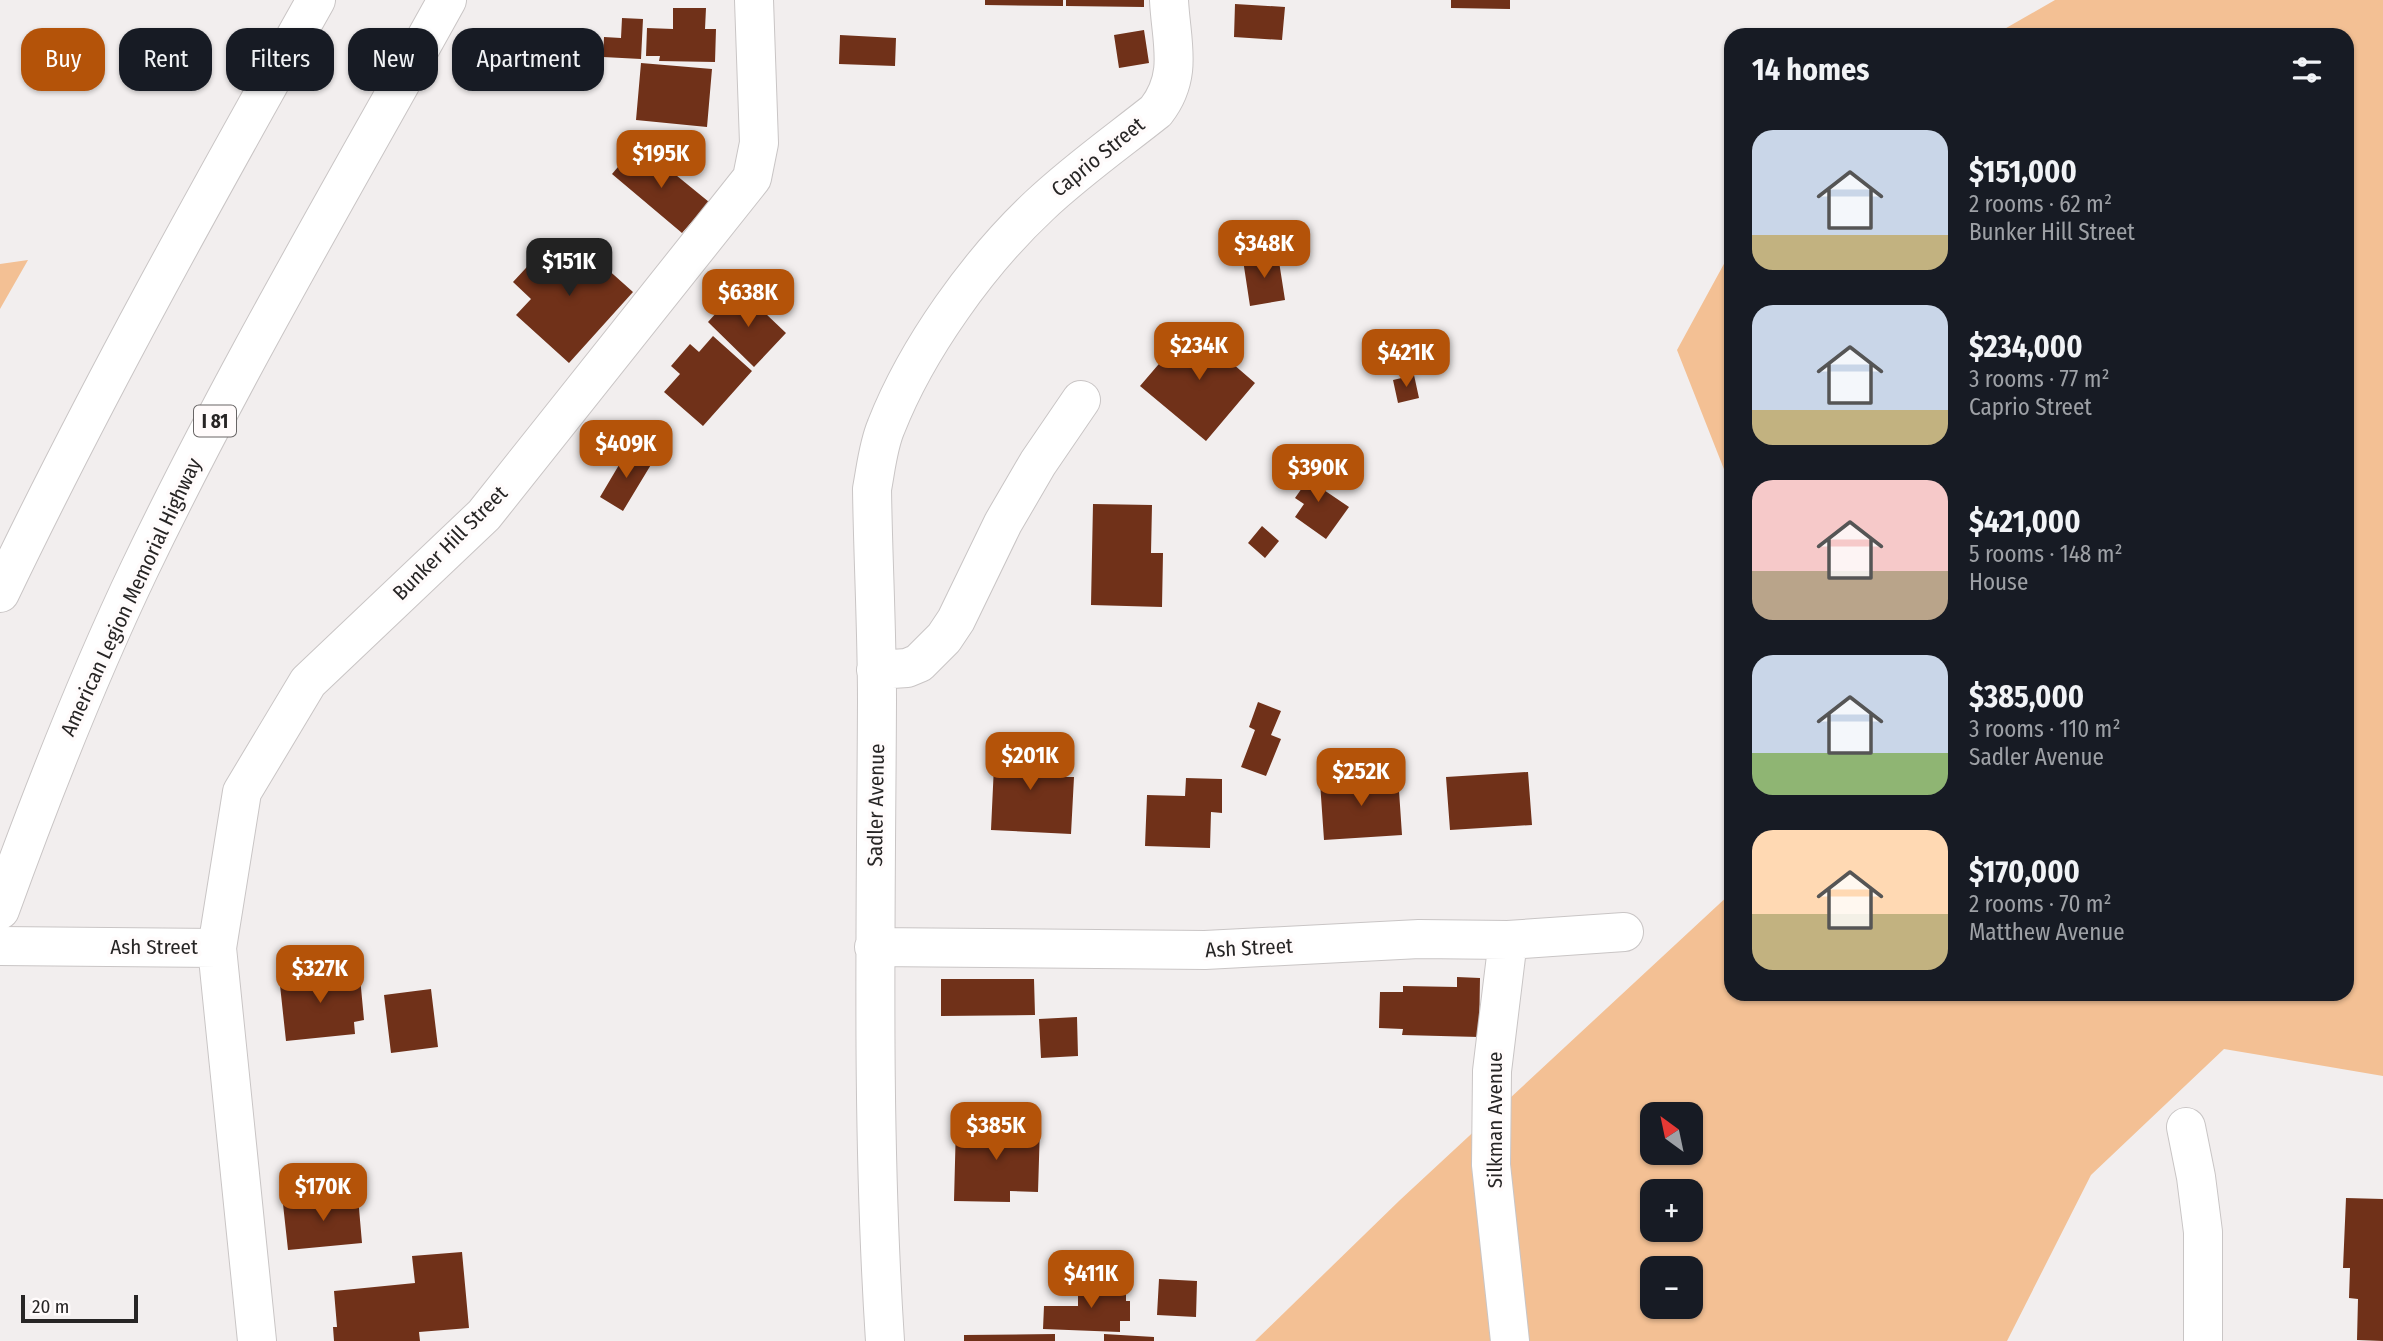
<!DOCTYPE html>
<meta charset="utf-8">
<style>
:root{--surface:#171b24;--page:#242831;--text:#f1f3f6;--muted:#9ea1a6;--accent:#b45309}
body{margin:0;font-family:"Fira Sans Condensed",sans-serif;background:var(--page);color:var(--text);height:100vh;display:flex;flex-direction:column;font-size:26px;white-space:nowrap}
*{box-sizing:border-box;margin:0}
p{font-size:23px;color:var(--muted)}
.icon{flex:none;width:38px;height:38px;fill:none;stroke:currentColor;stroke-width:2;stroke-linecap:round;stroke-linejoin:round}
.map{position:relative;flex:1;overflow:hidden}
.details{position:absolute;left:1724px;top:28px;width:630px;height:973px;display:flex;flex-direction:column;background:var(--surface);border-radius:21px;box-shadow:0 2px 5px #0004}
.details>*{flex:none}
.hud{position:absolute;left:21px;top:28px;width:665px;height:63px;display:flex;gap:14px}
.needle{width:46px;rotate:327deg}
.buttons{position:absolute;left:1640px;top:1102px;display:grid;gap:14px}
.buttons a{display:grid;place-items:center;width:63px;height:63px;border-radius:14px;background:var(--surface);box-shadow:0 2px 5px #0004;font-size:35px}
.scale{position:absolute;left:21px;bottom:18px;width:117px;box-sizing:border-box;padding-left:7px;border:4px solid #272525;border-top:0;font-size:19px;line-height:24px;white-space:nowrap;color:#272525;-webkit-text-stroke:5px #fffbfb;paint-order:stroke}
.price{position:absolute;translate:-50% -60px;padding:0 16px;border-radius:14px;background:var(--accent);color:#fff;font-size:23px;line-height:46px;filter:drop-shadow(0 2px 4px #0008)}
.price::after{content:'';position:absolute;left:50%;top:42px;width:21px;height:16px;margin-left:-10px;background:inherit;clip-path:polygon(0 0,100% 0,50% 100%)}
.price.on{background:#222;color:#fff}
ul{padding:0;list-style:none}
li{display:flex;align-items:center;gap:21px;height:175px;padding:0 28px}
li span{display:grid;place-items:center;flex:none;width:196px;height:140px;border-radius:21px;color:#555}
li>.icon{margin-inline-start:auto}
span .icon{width:84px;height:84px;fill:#fffc;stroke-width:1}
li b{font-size:30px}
h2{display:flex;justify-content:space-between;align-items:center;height:84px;padding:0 28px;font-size:30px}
.pill{padding:0 24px;border-radius:21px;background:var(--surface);box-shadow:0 2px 5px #0004;font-size:24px;line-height:63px}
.pill.on{background:var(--accent);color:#fff}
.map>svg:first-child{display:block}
.green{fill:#f3c094;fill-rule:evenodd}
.building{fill:#703119}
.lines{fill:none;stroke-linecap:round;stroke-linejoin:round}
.minor-casing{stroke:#c9c5c5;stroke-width:40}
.highway-casing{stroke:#c9c5c5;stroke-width:40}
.minor{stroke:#fff;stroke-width:38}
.highway{stroke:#fff;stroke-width:38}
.labels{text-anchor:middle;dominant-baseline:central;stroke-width:7;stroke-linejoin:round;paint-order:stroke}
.shield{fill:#fffbfb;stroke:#686565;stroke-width:2}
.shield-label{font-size:19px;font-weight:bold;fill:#272525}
.street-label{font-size:21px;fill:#272525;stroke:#fffbfb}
</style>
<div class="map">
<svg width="2383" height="1341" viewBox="0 0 2383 1341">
<rect width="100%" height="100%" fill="#f2eeee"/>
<!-- green -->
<path class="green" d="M2055,0H2383V1076L2224,1049L2091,1175L2007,1341H1255L1400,1200L1731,893V994H2347V35H1994ZM1652,1115H1690V1153H1652ZM1652,1192H1690V1230H1652ZM1652,1269H1690V1307H1652Z
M1731,251V487L1677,350Z
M28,260L0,309V264Z"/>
<!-- building -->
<path class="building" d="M985,0H1063V6L985,5Z
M1066,0H1144V7L1066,6Z
M1451,0H1510V9L1451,8Z
M1235,4L1285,7L1282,40L1234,37Z
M673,8H706L705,29H716L715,62L659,61L660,56H646L647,28L673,29Z
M622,18L643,19L641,59L603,57L604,37L621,38Z
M1144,30L1149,63L1119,68L1114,35Z
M840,35L896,38L895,66L839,64Z
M641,63L712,69L707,127L636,120Z
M634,148L656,167L660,162L709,202L682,233L612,174Z
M550,242L565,256L577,242L633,292L569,363L516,315L531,299L513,282Z
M1278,255L1285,300L1250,306L1243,260Z
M748,297L753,301L756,298L769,309L765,313L786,333L754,367L708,322L727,301L736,310Z
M1202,322L1233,348L1225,357L1255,383L1206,441L1140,386L1176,344L1181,347Z
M713,336L752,371L703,426L664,392L680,374L671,366L690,344L699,352Z
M1414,375L1419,398L1398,403L1393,380Z
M622,428H644L643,447H622Z
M629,448L652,463L623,511L600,497Z
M1305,464L1324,478L1318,486L1349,507L1326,539L1295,517L1304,504L1295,498L1302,488L1293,482Z
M1093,504L1152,505L1151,553H1163L1162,607L1091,605Z
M1262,526L1279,541L1265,558L1248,543Z
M1258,702L1281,711L1271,735L1281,739L1266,776L1241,767L1255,730L1249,727Z
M995,744L1050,747L1049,777H1074L1071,834L991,830Z
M1528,772L1532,825L1450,830L1446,777Z
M1398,776L1402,835L1324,840L1320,782Z
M1186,778L1222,779V813L1211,812L1210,848L1145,846L1147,795L1185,796Z
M335,970L336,980L360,977L364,1020L354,1022L355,1034L286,1041L279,976Z
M1457,977L1480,978L1479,1037L1402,1035L1403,1029L1379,1028L1380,992H1403V986L1457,987Z
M941,979H1034L1035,1015L941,1016Z
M431,989L438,1047L391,1053L384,995Z
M1077,1017L1078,1056L1041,1058L1039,1019Z
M956,1124L1040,1126L1038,1192L1010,1191V1202L954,1201Z
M358,1197L362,1243L288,1250L283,1204Z
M2346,1198L2383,1199V1341L2357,1340L2358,1299L2349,1298L2350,1268H2343Z
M462,1252L469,1328L419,1332L420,1341H334L333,1327H337L334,1291L415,1283L412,1256Z
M1159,1279L1197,1281L1196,1317L1157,1315Z
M1078,1284L1126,1286V1301H1130V1321H1120V1332L1043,1329L1044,1306H1078Z
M1055,1334V1341H964V1335Z
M1104,1334L1154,1337V1341H1104Z"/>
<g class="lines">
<defs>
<path id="minor" d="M876,670L907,668L919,663L944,638L956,620L1003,523L1038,463L1081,400
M1508,940L1492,1071L1491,1165L1510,1341
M0,946L217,948L257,1341
M874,947L1205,950L1419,939L1508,940L1624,932
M217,948L242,792L308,682L484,515L752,178L759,143L754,0
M2186,1127L2196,1177L2203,1232V1341
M885,1341C871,1128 876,914 877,701C877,630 873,559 872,489C876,468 878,446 886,427C917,348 979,262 1040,205C1076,171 1117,142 1156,111C1184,75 1171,42 1169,0"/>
<path id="highway" d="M0,593C97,391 206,196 316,0
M0,910C42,794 87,679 140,568C233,374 343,188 447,0"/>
</defs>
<!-- minor casing -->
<use href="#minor" class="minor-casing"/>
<!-- highway casing -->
<use href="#highway" class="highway-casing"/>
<!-- minor -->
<use href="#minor" class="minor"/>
<!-- highway -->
<use href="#highway" class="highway"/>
</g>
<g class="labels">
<!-- shield labels -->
<rect class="shield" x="194" y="405.5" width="42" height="31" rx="5"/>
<g class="shield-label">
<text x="215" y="421">I 81</text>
</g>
<!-- street labels -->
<g class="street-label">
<text transform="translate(1098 157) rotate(-39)">Caprio Street</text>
<text transform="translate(450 543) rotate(-45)">Bunker Hill Street</text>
<text transform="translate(131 597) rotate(-65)">American Legion Memorial Highway</text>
<text transform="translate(876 805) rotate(-89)">Sadler Avenue</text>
<text x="154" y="947">Ash Street</text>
<text transform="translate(1249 948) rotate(-3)">Ash Street</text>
<text transform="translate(1495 1120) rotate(-90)">Silkman Avenue</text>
</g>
</g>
</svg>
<div class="buttons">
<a><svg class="needle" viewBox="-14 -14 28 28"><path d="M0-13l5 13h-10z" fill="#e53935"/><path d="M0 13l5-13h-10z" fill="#9ea1a6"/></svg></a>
<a>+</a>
<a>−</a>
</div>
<div class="scale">20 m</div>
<b class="price" style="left:661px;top:190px">$195K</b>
<b class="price" style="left:1264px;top:280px">$348K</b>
<b class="price on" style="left:569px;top:298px">$151K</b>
<b class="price" style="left:748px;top:329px">$638K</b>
<b class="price" style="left:1199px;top:382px">$234K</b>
<b class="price" style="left:1406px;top:389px">$421K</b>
<b class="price" style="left:626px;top:480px">$409K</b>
<b class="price" style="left:1318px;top:504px">$390K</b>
<b class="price" style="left:1030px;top:792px">$201K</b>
<b class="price" style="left:1361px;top:808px">$252K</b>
<b class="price" style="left:320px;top:1005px">$327K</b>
<b class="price" style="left:996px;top:1162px">$385K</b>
<b class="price" style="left:323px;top:1223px">$170K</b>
<b class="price" style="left:1091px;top:1310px">$411K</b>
<div class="hud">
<a class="pill on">Buy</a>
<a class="pill">Rent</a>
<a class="pill">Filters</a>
<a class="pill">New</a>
<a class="pill">Apartment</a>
</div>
<section class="details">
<h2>14 homes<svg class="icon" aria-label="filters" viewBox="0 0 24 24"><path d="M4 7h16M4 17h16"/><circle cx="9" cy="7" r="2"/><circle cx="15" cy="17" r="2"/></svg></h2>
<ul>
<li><span style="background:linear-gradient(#c9d6e8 75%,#c2b280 0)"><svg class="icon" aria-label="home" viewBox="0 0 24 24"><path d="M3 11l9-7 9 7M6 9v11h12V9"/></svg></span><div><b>$151,000</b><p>2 rooms · 62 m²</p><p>Bunker Hill Street</p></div></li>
<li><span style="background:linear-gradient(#c9d6e8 75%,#c2b280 0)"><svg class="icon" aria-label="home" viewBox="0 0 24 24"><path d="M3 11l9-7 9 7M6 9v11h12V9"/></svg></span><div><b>$234,000</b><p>3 rooms · 77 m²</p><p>Caprio Street</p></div></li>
<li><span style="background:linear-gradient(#f6c9c9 65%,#b9a48a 0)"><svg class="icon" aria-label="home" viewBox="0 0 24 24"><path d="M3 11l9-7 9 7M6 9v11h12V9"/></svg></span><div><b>$421,000</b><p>5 rooms · 148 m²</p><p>House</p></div></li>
<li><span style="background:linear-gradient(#c9d6e8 70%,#8fb573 0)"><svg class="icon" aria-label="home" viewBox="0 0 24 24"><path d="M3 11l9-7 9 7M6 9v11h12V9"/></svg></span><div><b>$385,000</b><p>3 rooms · 110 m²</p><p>Sadler Avenue</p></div></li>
<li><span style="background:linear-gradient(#ffd9b3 60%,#c2b280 0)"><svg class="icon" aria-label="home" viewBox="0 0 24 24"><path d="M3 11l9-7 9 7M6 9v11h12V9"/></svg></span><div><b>$170,000</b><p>2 rooms · 70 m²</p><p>Matthew Avenue</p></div></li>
</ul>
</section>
</div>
